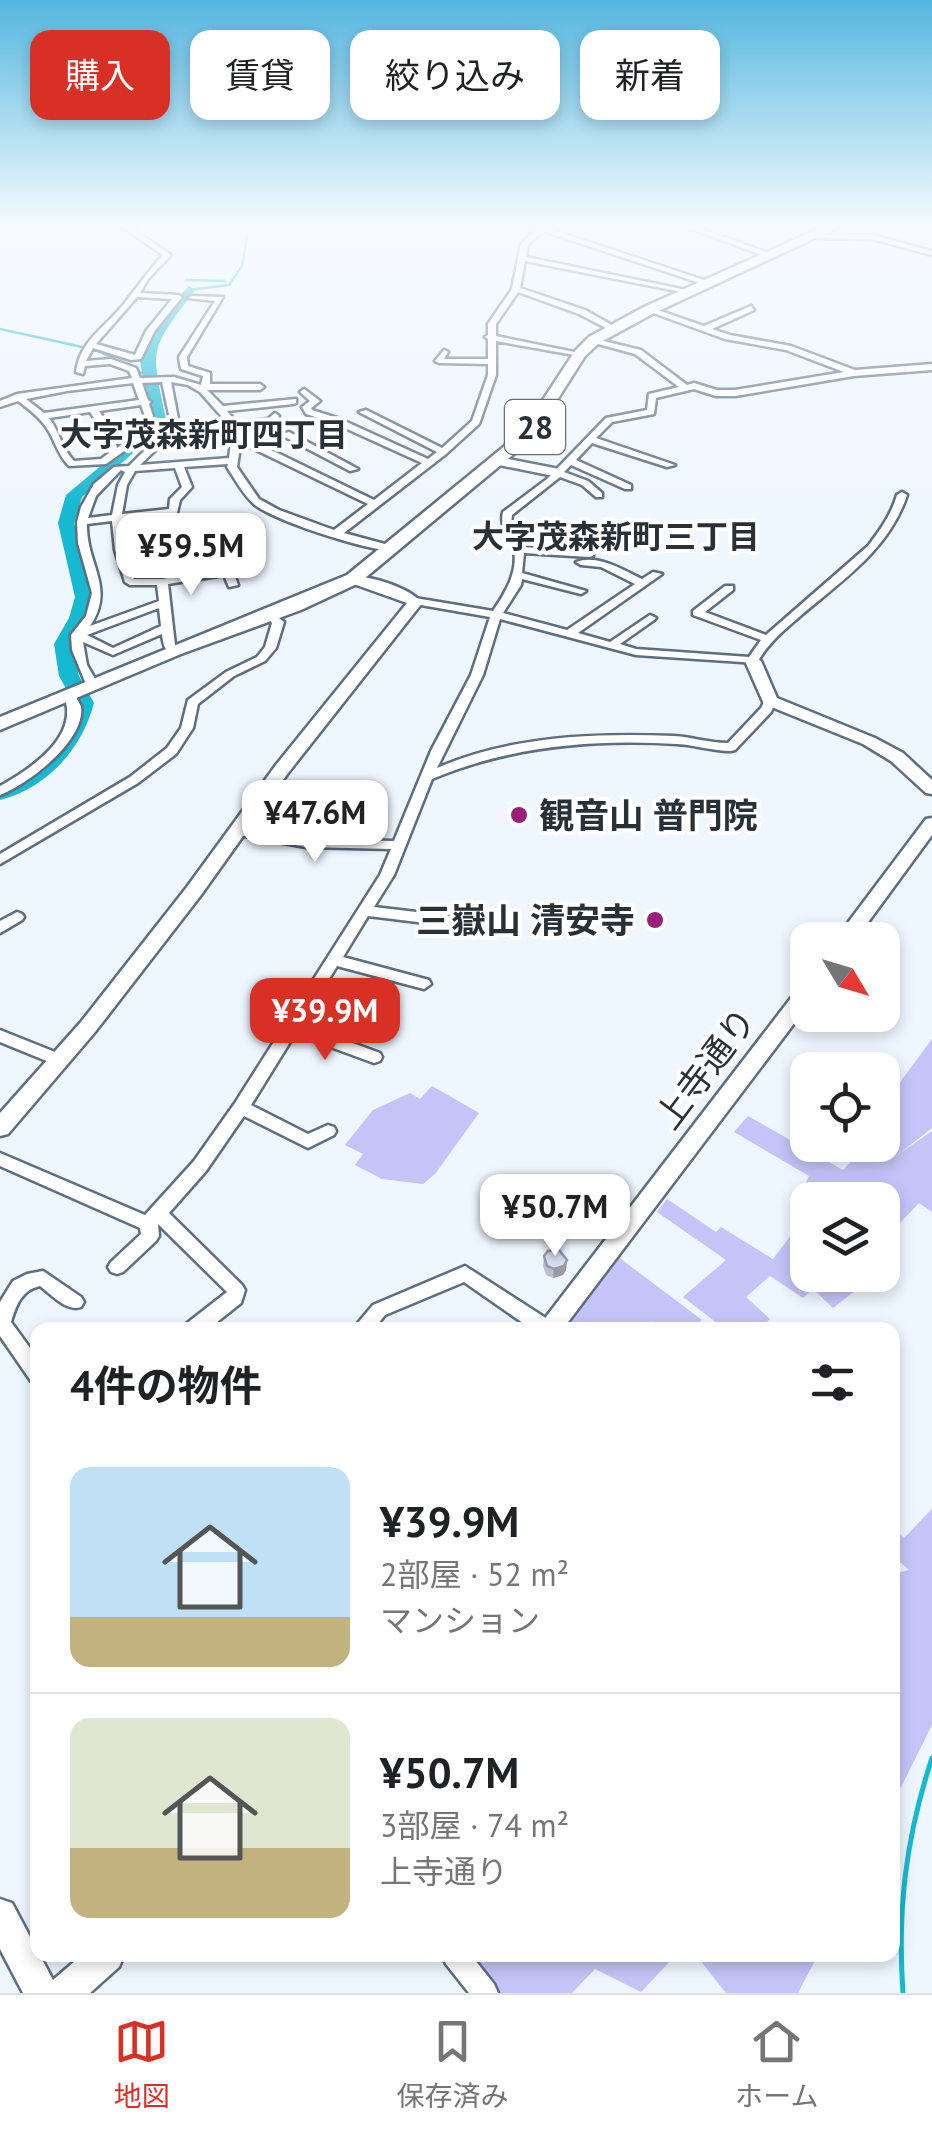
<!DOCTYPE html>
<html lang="ja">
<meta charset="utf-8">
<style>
:root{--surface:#fff;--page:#f2f2f2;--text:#202124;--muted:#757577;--line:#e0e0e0;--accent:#d93025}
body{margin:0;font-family:"PT Sans","Noto Sans JP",sans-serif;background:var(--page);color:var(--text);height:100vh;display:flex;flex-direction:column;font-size:38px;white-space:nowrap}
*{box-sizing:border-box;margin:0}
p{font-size:32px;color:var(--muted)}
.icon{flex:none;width:55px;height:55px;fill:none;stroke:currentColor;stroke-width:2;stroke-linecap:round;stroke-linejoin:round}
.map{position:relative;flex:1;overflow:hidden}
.sheet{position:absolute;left:30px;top:1322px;width:870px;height:640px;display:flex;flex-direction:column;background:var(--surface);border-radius:20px;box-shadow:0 5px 15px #0003}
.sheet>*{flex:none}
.hud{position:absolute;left:30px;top:30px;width:872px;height:90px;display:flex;gap:20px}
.needle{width:65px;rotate:128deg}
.buttons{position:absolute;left:790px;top:922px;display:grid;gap:20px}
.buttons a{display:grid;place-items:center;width:110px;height:110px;border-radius:20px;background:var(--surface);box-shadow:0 5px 15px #0003;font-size:50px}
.price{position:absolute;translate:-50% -85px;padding:0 22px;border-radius:20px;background:#fff;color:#222;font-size:32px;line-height:65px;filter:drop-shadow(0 2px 5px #0008)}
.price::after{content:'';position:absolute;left:50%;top:60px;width:30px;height:22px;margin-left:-15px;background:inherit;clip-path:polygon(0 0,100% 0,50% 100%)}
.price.on{background:var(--accent);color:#fff}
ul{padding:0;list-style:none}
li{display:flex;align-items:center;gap:30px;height:250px;padding:0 40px}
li+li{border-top:2px solid var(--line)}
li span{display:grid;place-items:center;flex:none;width:280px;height:200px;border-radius:20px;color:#555}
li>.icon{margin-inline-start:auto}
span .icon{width:120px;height:120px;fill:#fffc;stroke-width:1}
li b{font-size:42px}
h2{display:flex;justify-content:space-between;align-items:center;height:120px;padding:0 40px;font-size:42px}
.tag{padding:0 35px;border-radius:20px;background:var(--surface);box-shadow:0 5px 15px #0003;font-size:35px;line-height:90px}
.tag.on{background:var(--accent);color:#fff}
.menu{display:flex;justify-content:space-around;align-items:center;height:140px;border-top:2px solid var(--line);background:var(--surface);font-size:28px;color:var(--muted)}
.menu a{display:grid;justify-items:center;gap:5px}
.menu .on{color:var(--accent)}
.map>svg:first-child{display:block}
.green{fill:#c5c4f9}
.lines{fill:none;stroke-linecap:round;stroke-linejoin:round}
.stream-far1{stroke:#17b9d1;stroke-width:2.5}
.stream{stroke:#17b9d1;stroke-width:5}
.river{fill:#17b9d1;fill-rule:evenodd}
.minor-casing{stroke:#5c6e81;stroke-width:5}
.tertiary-casing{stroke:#5c6e81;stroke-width:5}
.primary-casing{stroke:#5c6e81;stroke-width:5}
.minor{fill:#fff;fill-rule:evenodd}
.tertiary{fill:#fff;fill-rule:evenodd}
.primary{fill:#fff;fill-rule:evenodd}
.wall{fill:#b8bfce}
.shaded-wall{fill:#969ba7}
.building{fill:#d6deef;stroke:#969ba7;stroke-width:2.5}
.poi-dot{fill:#9a2079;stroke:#fff;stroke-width:4}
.labels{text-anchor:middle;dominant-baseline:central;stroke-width:8;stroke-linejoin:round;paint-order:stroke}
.shield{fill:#fff;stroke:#686e74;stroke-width:2.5}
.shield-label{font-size:32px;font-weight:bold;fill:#283038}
.far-neighbourhood-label{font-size:32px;font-weight:bold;fill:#283038;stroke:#fff}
.poi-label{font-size:35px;font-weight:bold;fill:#283038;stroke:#fff;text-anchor:start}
.street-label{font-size:35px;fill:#283038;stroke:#fff}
</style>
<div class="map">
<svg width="932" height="1993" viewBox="0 0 932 1993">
<rect width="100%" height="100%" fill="#eef6ff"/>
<!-- green -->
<path class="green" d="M932,1039V1128L896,1156L932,1131V1212L919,1203L883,1241L882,1200H812L801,1192L809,1176L734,1132L748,1116L843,1170L867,1145H882L883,1094L889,1097Z
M432,1086L479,1113L435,1174L423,1184L382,1179L355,1165L363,1154L345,1145L373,1110L410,1093L420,1099Z
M667,1199L716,1232L721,1227L773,1259L807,1214L808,1275H876L833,1308L813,1289L803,1298L770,1276L746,1297L770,1319L759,1330H726L683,1297L726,1260L657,1212Z
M617,1256L702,1320L691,1330H663L651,1321L640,1330L561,1328Z
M932,1509V1725L901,1787L893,1788V1574L909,1570L893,1556V1528L904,1538Z
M469,1955H676L641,1992L595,1969L572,1993H498Z
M696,1955H818L798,1993H726Z"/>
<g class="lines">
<!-- stream-far1 -->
<path class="stream-far1" d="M186,280L225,281
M189,290L229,285L242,266L249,225
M0,329L96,350L148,376"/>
<!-- stream -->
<path class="stream" d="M903,1993C897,1910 906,1837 932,1758"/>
<!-- river -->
<path class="river" d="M189,286L195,290C147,354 151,346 167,424L82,497L74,523L93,597L87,618L72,644L79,676L94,703C82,749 47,788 0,800V785C38,764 62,746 74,703L59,676L54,644L69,618L75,597L58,523L66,495L152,423L139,356L152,327Z"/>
<defs>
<path id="minor" d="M119,225H127L171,255L148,279L140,293L178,295L182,297L154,332L141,359L131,360L93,348L86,361L111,359L136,368L140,378L174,377L201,385L203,376L181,369L179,357L215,301L188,298L192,296L223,297L187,357L188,366L210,373V384H260L264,387L260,390H207L223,406L296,399V403L293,404L227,411L236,422L268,419L275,413L279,416L274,423L239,427L242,433L237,467L259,499L279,510L334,530L368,504L252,448L243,446L289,432L358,469L350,471L285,437L261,445L374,500L422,463L334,423L306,414L302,407L310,401L300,392L304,389L320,401L311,408L312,410L340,419L428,459L437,452L359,412L366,410L442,448L472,421L488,375V364L439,363L435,361L444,350L448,352L444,359H488V339L485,337L488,335V324L512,289L521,244L537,229L532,225H549L547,228L716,284L709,286L543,231L528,245L526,257L696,292L692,294L525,261L520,288L585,310L617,328L610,330L579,314L518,292L496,324V336L584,354L580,356L496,341V375L479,424L446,454L344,533L396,547V551C368,551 278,522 255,505C244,496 235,479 227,467L228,464L184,467L192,487L180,500L177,513L122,520L125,550L134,579H162L228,568L233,571L238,585L229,587L224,575L168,584L175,645L180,650L178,652C165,656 163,644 162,634L113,655L83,642L87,665L98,684L92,688L86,684L72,650L71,635L86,616L92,593L78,543L77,522L81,507L94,484L114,467L129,466L171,424L162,382L142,383L148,400L151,402L149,404L153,416L145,436L106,464L69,466C58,455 56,443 48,430C41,418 29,409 18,401L0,407V401L17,394L132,378L129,371L110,364L85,366L83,374L76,372C80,339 109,325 127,300C139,285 149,270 163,255ZM137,297L172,299L146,331L135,355L96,344ZM171,382L188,385L200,392L230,426L232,433L229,458L140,465L171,435L179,424ZM133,383L139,400L44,413L26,399L67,391ZM141,405L145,416L138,433L117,448L112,430L99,411ZM90,412L102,430L109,453L101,459L74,461C62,449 59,431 49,418ZM175,468L182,487L170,499L169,509L122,514L127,485L135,471ZM121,470L125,472L118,485L112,515L88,518L96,496ZM112,521L115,550L125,582L130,585H157L159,601L90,626C116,587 86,565 87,524ZM159,608L161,626L113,648L87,635Z
M681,225H691L777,256L770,258Z
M812,235H872L932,251V255L872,239L810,238Z
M751,306L754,310L712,329L730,335L791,346L855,370L932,364V370L854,376L735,396H716L694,389L656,398L654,414L612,422L596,438L675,465L667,467L592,443L576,460L631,485V489H625L571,465L564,472L588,481L602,493V497H596L582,485L560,477L512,515L511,524L523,547L593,552V556L589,557L524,553L522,573L586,591L581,594L522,579L521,585L503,613L567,630L635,584L601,567L581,565L576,562C598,554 621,569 642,579L653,572L662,574L578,633L610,642L650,615L656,618L654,620L620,644L636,649L749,657L761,640L693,615V611L725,586H733V590L705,612L766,635L868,546C881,529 891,515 897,495L902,492L907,495C889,550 841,581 799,617C783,631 767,644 757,663L636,655L500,619L483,675L437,768C510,736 594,733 674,736C692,737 709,743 728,743L761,708L766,698H774L776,701L771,712L735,750L731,751C713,751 695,745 677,744C593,739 510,746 432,779L394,875L374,907L492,921L499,926L492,931L368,916L343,957L429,980L431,984L424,989L337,966L301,1024L380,1053L382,1057L380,1061L374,1063L295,1034L251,1105L308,1134L328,1125L334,1127L336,1131L334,1135L308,1148L244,1116L206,1171L169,1213L242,1285L245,1290L241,1303L207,1330H184L186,1324L227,1292L158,1224L159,1236L156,1241L123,1272L117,1274L111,1272L108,1267L111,1262L141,1234L140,1228L0,1166V1153L145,1215L194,1161L235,1103L380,875L391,849L306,847L239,835L232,831L239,827L306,839L394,841L431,751L471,675L490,617L415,604L410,601L415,598L493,611C505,593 518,573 514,550C511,534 499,529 503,512L547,479L606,418L647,410L649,394L679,387L635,354L591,342V338L641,350L687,385L694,383L717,390H735L844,372L786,350L725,339L645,310L652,308L704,326Z
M271,612L284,622L276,648L265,661L234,676L198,704L193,728L176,754L138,783L0,864V854L130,777L167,748L181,728L188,700L226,672L257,657L265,647L272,623L266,615Z
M69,690L73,691C74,693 80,705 81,706C86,741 28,784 0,795V786C31,769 82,735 63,694Z
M17,912L22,914L24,917L22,920L0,933V921Z
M0,1030L65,1056L67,1060L65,1064L59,1066L0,1042Z
M465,1266L555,1324L557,1330H533L464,1282L385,1315L373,1330H352L373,1305Z
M43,1271L81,1297L84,1302L81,1307C67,1312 52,1295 40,1286C21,1290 16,1306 11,1322L38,1359V1383L31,1381L0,1336V1302L13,1281L27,1274Z
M442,1955H471L494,1984L498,1993H469L446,1964Z"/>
<path id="tertiary" d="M498,457L559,469L565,473L559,477L494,464V458Z
M348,576C369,575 409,587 422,603L288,773L201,895L95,1032L8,1134L0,1136V1113L81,1022L187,887L276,765L407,603L348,582Z
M753,656L761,661L777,698L875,738L903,753L932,780V794L926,793L891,761L863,744L764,704L745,661Z
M932,818V835L855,940H835L926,819Z
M808,983V1005L562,1330H536L801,985Z
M0,1899L12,1903L53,1980L82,1955H124L119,1967L90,1993H23L0,1949Z"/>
<path id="primary" d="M827,225H843L654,313L599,343L585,356L533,438L359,583L301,610L181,654L0,730V717L347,575L522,432L575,351L589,337L644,307Z"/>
</defs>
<!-- minor casing -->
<use href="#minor" class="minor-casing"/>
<!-- tertiary casing -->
<use href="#tertiary" class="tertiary-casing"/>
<!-- primary casing -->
<use href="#primary" class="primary-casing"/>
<!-- minor -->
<use href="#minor" class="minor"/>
<!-- tertiary -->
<use href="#tertiary" class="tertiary"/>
<!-- primary -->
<use href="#primary" class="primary"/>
</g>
<!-- wall -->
<path class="wall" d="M544,1256L567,1260L566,1270L563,1275L553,1278L546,1275L543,1266Z"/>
<!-- shaded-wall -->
<path class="shaded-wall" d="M567,1260L566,1270L563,1275L553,1278L554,1269Z"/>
<!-- building -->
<path class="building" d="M559,1250L567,1260L564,1266L554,1269L547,1266L544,1256L548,1251Z"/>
<!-- sky -->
<linearGradient id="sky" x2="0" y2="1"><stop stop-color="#54b6df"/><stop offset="0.45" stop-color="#f7fbff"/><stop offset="1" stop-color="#f7fbff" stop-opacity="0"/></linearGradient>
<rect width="932" height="504" fill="url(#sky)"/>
<!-- markers -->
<g class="poi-dot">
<circle cx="519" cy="815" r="10"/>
<circle cx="655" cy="920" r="10"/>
</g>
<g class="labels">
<!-- shield labels -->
<rect class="shield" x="505" y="400" width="60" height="54" rx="8"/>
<g class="shield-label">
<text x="535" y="427">28</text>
</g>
<!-- far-neighbourhood labels -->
<g class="far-neighbourhood-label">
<text x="204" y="434">大字茂森新町四丁目</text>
<text x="616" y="536">大字茂森新町三丁目</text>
</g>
<!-- poi labels -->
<g class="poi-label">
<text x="539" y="815">観音山 普門院</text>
<text x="635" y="920" text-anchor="end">三嶽山 清安寺</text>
</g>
<!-- street labels -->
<g class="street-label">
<text transform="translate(705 1068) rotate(-53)">上寺通り</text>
</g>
</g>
</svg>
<div class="buttons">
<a><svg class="needle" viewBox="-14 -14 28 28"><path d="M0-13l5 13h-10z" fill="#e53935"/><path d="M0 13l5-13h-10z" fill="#757577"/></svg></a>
<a><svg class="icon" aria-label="locate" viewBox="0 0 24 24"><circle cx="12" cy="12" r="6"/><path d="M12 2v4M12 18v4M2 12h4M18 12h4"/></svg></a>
<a><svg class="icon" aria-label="layers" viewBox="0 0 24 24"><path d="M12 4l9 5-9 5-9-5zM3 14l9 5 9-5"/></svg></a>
</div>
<b class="price" style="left:191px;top:598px">¥59.5M</b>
<b class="price" style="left:315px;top:865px">¥47.6M</b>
<b class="price on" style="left:325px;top:1063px">¥39.9M</b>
<b class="price" style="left:555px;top:1259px">¥50.7M</b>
<div class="hud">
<a class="tag on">購入</a>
<a class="tag">賃貸</a>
<a class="tag">絞り込み</a>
<a class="tag">新着</a>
</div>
<section class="sheet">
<h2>4件の物件<svg class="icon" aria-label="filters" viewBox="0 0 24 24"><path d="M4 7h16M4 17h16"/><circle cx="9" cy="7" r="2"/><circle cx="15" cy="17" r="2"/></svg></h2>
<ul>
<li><span style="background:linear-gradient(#bfe0f5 75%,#c2b280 0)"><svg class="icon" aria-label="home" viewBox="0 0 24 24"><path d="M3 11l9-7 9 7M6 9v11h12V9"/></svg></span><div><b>¥39.9M</b><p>2部屋 · 52 m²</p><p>マンション</p></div></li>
<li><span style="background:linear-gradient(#dfe7d0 65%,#c2b280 0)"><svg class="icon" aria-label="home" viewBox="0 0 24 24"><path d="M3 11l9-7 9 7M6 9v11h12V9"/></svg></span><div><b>¥50.7M</b><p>3部屋 · 74 m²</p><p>上寺通り</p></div></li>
</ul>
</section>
</div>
<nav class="menu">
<a class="on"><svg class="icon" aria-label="map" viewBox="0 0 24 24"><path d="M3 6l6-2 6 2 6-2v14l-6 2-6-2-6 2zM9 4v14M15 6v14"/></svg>地図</a>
<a><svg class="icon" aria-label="saved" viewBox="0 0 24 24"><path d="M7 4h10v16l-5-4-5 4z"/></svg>保存済み</a>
<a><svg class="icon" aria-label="home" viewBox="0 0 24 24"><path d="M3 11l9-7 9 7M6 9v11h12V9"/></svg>ホーム</a>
</nav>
